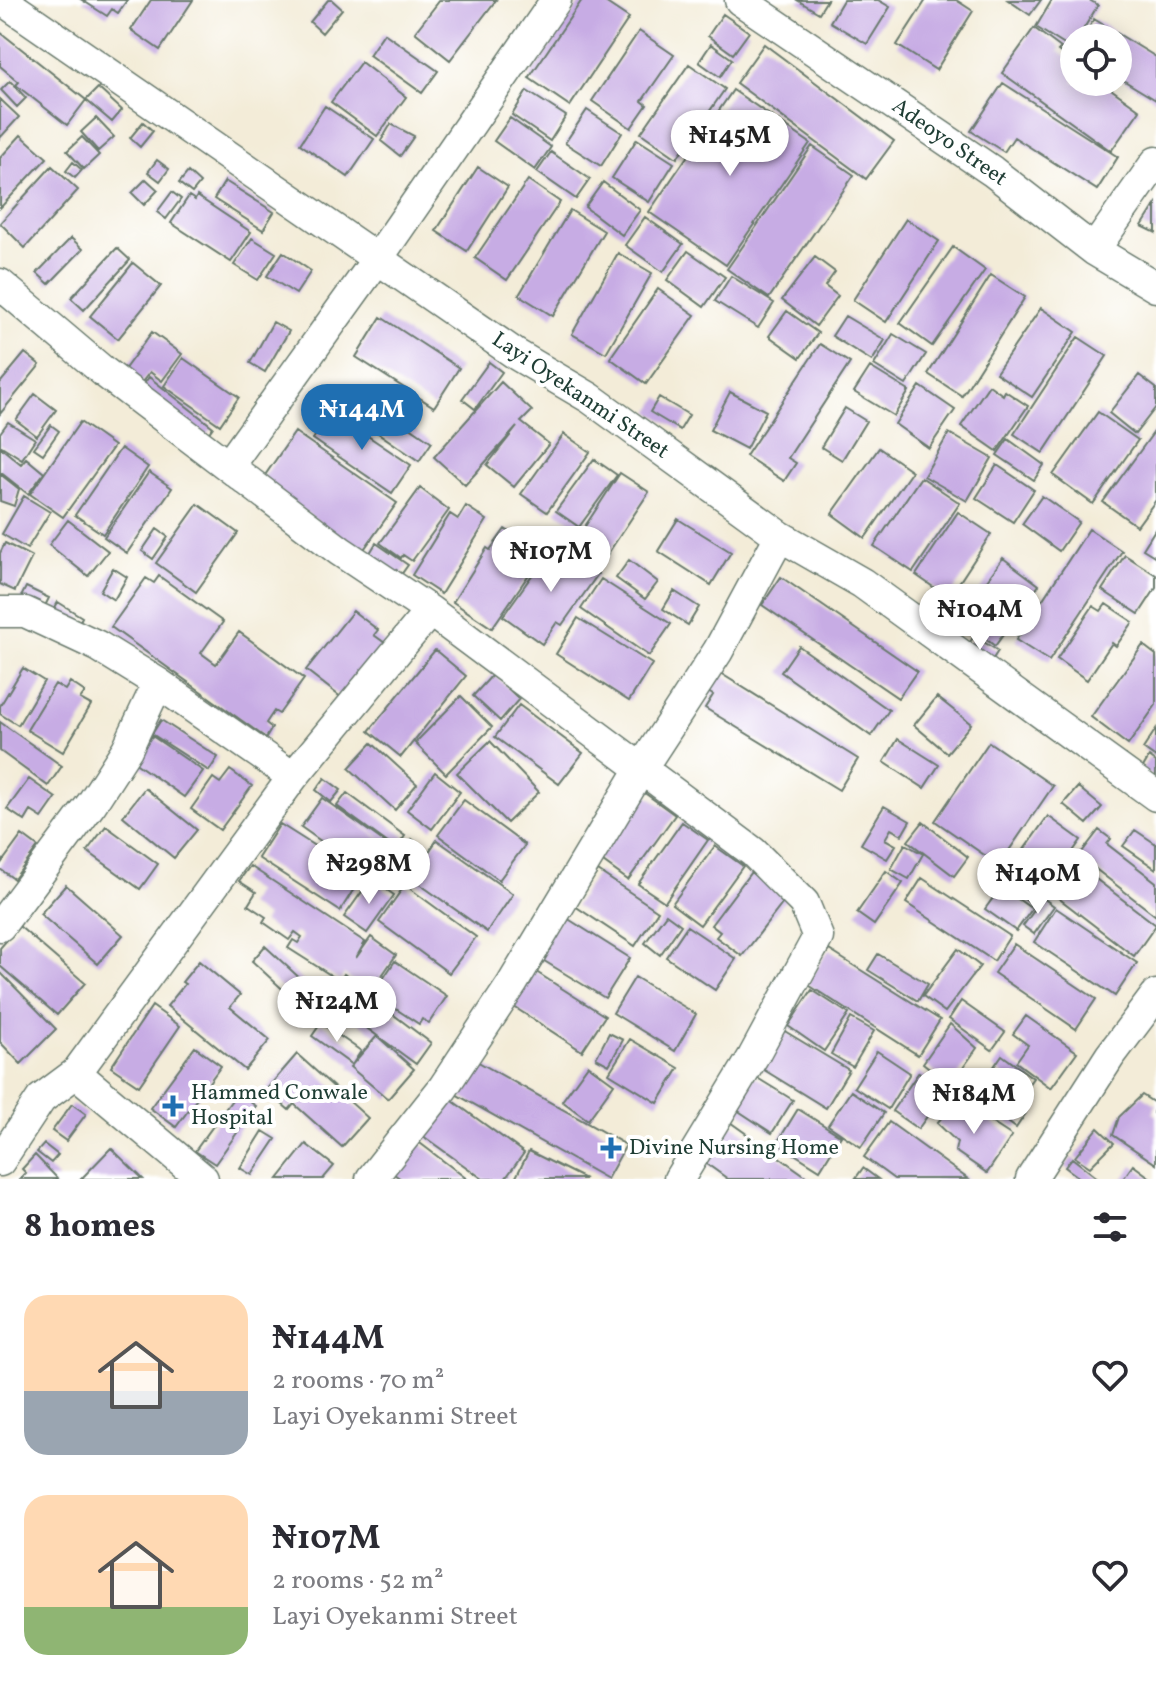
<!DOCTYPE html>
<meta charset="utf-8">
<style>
:root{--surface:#fff;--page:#f2f2f3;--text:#2b2b33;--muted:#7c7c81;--accent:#1f6fb2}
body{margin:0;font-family:Vollkorn,serif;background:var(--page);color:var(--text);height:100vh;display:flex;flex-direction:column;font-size:30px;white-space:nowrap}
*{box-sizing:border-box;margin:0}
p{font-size:26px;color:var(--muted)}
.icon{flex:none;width:44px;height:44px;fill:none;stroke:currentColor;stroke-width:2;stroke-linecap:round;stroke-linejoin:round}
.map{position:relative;height:1179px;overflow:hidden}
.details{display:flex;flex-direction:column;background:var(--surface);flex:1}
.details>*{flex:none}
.fabs{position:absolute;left:1060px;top:24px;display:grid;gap:16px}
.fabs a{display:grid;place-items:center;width:72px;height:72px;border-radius:50%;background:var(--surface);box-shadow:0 4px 20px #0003;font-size:40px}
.price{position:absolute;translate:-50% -68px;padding:0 18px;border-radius:28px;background:#fff;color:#222;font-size:26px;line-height:52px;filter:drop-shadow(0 2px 4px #0008)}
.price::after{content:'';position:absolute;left:50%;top:48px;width:24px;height:18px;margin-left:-12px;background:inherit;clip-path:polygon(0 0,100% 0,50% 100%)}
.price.on{background:var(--accent);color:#fff}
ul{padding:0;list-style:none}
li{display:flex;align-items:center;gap:24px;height:200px;padding:0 24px}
li span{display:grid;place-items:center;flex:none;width:224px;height:160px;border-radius:24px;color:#555}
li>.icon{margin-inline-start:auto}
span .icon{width:96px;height:96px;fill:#fffc;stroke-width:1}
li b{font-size:34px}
h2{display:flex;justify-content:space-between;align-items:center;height:96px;padding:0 24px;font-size:34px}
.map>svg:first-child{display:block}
.building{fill:#c7ace4}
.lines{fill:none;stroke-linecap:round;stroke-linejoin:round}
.minor-casing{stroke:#697a6d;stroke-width:33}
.minor{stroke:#fff;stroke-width:30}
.poi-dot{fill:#1f6fb2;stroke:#fff;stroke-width:3}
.labels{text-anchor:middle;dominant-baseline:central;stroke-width:8;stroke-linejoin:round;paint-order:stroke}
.street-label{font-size:22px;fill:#1f3d34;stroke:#fff}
.poi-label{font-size:22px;fill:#1f3d34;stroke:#fff;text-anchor:start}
</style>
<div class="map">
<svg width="1156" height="1179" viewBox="0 0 1156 1179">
<rect width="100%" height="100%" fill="#fff"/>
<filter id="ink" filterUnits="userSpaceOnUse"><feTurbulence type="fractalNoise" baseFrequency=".0125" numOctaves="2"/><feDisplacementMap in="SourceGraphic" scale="16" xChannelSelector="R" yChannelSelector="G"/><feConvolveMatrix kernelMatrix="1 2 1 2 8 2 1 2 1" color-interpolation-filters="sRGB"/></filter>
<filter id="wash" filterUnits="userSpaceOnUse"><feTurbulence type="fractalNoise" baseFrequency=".006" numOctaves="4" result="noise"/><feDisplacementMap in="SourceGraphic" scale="32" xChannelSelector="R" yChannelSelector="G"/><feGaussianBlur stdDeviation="1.8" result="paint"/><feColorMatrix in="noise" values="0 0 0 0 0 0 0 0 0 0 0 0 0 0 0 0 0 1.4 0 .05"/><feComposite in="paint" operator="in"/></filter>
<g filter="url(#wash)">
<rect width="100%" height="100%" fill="#f3ecd8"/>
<g id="blocks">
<!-- building -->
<path class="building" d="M82,0H127L118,13L112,9L107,16Z
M151,0H193L160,50L131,30Z
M328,0H332L342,9L322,33L310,22Z
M440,0H496L450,60L415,32Z
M582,0H602L629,18L570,106L529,78Z
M797,0H827L819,13Z
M843,0H878L890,7L867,44L830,22Z
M926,0H956L973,11L936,70L897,45Z
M1008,0H1041L1030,15Z
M1052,0H1089L1098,5L1078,38H1074L1071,49L1036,27Z
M723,14L749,32L733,54L708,36Z
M1094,19L1156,57V100L1118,77V38H1083Z
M1034,28L1061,48L1058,51L1074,63V82H1101L1140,110L1111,151L1002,73Z
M639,31L674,55L642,101L647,105L631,128L592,101Z
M0,32L86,100L67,125L16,85L19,82L0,66Z
M384,33L438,71L422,93L369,55Z
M711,44L732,59L720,77L699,62Z
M764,44L894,141L866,179L736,83Z
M361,62L406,97L377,136L331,102Z
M689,64L725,89L677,158L641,133Z
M10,81L26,98L17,107L1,90Z
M1003,83L1118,157L1097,190L1014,137L1004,152L971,131Z
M98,88L122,110L112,122L86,100Z
M733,90L810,143L726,265L649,212Z
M527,91L566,116L550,141L512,115Z
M0,99L19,117L0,138Z
M325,106L374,139L348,177L300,144Z
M587,110L622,133L601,166L565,143Z
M96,118L114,137L98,151L81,132Z
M510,118L551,147L535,170L494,141Z
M143,122L153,131L140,147L130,138Z
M391,124L414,136L400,156L381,141Z
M21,135L47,158L0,208V158Z
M82,137L99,155L84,169L67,151Z
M637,139L674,163L649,202L612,178Z
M812,146L854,175L769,298L727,269Z
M551,152L590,179L576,199L537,172Z
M157,160L169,169L160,181L148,172Z
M73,162L82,170L75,178L66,171Z
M52,166L78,190L25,248L0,223Z
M478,167L508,187L467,251L436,231Z
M188,172L200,183L192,193L179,183Z
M146,179L158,190L144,205L132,193Z
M528,180L560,202L507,280L475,258Z
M225,181L274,212L263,230L214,199Z
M603,182L640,210L622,235L585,207Z
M172,192L181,199L166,219L157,212Z
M189,196L195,200L197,196L251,232L231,262L171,223Z
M1156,204V233L1142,226Z
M570,210L604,231L553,316L519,295Z
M645,217L683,244L663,272L625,245Z
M906,219L939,241L886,322L853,300Z
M71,238L83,249L49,284L37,273Z
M252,238L276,253L258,280L234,265Z
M953,247L985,270L932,346L900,323Z
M117,248L130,260L84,310L71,298Z
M688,251L725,277L704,307L667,280Z
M283,252L311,271L296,294L267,276Z
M618,253L652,273L606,353L572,334Z
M815,257L835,272L825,286L838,296L816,326L782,300Z
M133,263L161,286L118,339L90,316Z
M991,275L1025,297L962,396L928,374Z
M731,276L774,303L758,328L715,301Z
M658,289L695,315L646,384L610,358Z
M1041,308L1076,332L1032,397L996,373Z
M787,311L818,333L800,358L769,336Z
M845,316L885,340L872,361L832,336Z
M381,317L459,368L434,407L356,357Z
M273,322L289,331L265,372L250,363Z
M152,332L182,354L162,381L150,372L138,387L121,374Z
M893,334L926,354L906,385L874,365Z
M1078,337L1107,356L1043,453L1014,434Z
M820,344L850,363L788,458L796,463L784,481L746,456Z
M25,353L40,365L0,414V383Z
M183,358L239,397L220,425L164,386Z
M489,362L502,372L475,409L462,399Z
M870,367L909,391L894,416L854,392Z
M1139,375L1156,388V407L1135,434L1109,413Z
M149,377L213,427L205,438L141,388Z
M501,382L532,411L521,422L549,444L514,487L487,465L517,427L465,485L434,457Z
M989,385L1003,395L1005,391L1028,406L997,451L961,426Z
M920,386L955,410L929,448L895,424Z
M730,392L766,411L746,449L710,430Z
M35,394L56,410L37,436L16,420Z
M659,397L689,415L680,430L650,412Z
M381,407L432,442L419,461L368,426Z
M845,408L866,421L842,460L821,447Z
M332,412L411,465L392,493L313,439Z
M1098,412L1138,440L1093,504L1053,475Z
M8,422L35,439L22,459L0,445V433Z
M80,422L114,446L63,517L30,494Z
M51,425L59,431L43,454L34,448Z
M1156,429V500L1137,526L1103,502Z
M295,432L397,503L362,552L261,481Z
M949,433L992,458L967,501L924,476Z
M564,434L590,452L547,512L521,494Z
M1008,439L1044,465L1034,480L997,455Z
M0,447L21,464L26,458L44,473L28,494L0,472Z
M121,448L148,467L103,534L75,515Z
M879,448L912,471L865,538L832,514Z
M594,459L617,475L579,527L556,511Z
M997,465L1034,490L1013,522L976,498Z
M149,472L172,488L127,553L104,537Z
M620,473L649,492L605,558L576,540Z
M0,474L19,489L14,506L0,501Z
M921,477L960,503L913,572L874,546Z
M420,488L449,510L412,561L403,555L401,558L380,543Z
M24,496L50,512L27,549L2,534Z
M1042,496L1079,522L1059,551L1022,524Z
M198,504L238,533L196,592L156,563Z
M466,506L487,520L441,594L412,575L450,514L458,519Z
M958,512L991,534L949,598L916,575Z
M678,519L731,552L711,585L658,551Z
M68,520L108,551L88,576L49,545Z
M1156,528V557L1143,549Z
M157,529L168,537L153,559L142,551Z
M505,529L543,554L492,628L453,602L487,548L490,550Z
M1089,529L1122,551L1049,661L1016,640Z
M5,543L32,557L15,591L0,584V553Z
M376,543L408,565L398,579L367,558Z
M555,543L598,574L562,625L557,622L542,644L503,616Z
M1125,555L1156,575V588L1139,614L1102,590Z
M1003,558L1039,585L995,646L959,619Z
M629,560L658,582L645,599L616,578Z
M113,568L127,577L114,600L100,591Z
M159,576L223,622L201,653L216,664L239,632L304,679L279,714L274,711L266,723L272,728L266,738L111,627L146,578L154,583Z
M781,577L917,671L898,698L762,605Z
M601,579L671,624L649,656L581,609Z
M26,587L49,598L43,610L20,599Z
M674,591L699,607L688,625L663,609Z
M58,602L82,617L75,630L51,615Z
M1106,604L1133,622L1116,646L1112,643L1087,680L1057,659L1093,606L1101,611Z
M353,611L378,630L374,635L385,643L342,698L306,670Z
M578,618L652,664L629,701L556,654Z
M974,636L998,651L987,668L963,653Z
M1143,645L1156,655V705L1128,745L1091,717Z
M799,646L889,710L871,736L781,672Z
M435,650L466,676L401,757L369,731Z
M23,668L44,681L18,725L0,714V706Z
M720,673L858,759L839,790L705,708L713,695L708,692Z
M493,674L519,699L500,721L473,696Z
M70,682L85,692L80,699L91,705L63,752L27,730L55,684L65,690Z
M461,696L492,727L446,774L415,743Z
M937,697L971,724L947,753L914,725Z
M519,705L583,753L559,784L495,737Z
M161,720L218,757L209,771L152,734Z
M0,722L62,766L48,786L0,751Z
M1156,729V758L1143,749Z
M152,736L203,771L184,797L134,762Z
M898,739L939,765L924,788L884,762Z
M490,741L539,792L507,823L457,773Z
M989,742L1053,786L999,865L935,821Z
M372,743L417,784L395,810L349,768Z
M1149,757L1156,762V778L1142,769Z
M230,770L252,786L220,830L191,809L213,778L220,783Z
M435,772L460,792L432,829L407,810Z
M325,778L341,790L331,802L316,790Z
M29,779L56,798L42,818L31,811L25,821L7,809Z
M1078,787L1102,807L1087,824L1063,804Z
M145,788L197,830L174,858L123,816Z
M639,789L675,815L628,880L592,854Z
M347,793L405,836L396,849L337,806Z
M322,798L400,853L379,882L301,827Z
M464,800L525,845L499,880L438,835Z
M884,806L910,821L902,835L891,829L885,839L896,845L887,859L861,844Z
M1048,816L1081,840L1034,906L1001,882Z
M682,822L708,840L665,902L638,884Z
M923,822L968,857L954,876L908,841Z
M280,824L362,876L340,911L258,858Z
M106,826L158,864L140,889L87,851Z
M1099,830L1111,839L1107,844L1156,882V916L1079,856Z
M1135,830L1156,844V869L1123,846Z
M22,835L38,847L14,879L0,869V865Z
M412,839L424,848L402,880L390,871Z
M437,840L513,894L487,932L411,878Z
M905,844L923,854L909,879L891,869Z
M715,846L743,866L700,925L672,904Z
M1071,860L1156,925L1134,956L1048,890Z
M250,866L365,942L356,958L371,937L396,955L370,993L344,974L340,981L288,948L293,940L298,943L302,937L295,932L289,940L263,922L266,917L248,905L256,892L239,881Z
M598,871L658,911L635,946L575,906Z
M886,871L903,883L874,925L857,913Z
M751,872L786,899L742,956L716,937L720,932L711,925Z
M922,878L1010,936L994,961L906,903Z
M371,879L394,895L367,933L344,917Z
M66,885L123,935L98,964L40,914Z
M405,885L476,937L449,973L379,922Z
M1001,887L1032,909L1016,931L985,909Z
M1043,898L1054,906L1034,934L1023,926Z
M1056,908L1137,963L1115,996L1034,942Z
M666,914L681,925L660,955L645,943Z
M562,915L630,958L605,998L536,956Z
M19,926L85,983L57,1015L0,966V948Z
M687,926L736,959L715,990L666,957Z
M1014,944L1096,999L1076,1029L994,973Z
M265,946L304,982L291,997L252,961Z
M958,949L980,966L945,1012L923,996Z
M829,950L940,1020L918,1055L807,984Z
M878,954L928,984L918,1001L868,970Z
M199,961L240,995L230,1007L270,1040L245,1070L167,1006L185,984L182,982Z
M395,961L447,996L429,1023L422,1019L419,1024L373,994Z
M530,968L605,1016L582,1051L508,1003Z
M0,972L56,1029L21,1064L0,1042Z
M635,977L696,1014L675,1051L613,1013Z
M358,988L431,1043L416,1064L342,1010Z
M332,989L345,998L329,1018L317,1009Z
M812,990L849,1014L824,1051L788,1026Z
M961,1001L1005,1032L992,1050L949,1019Z
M152,1006L180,1026L139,1086L111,1067Z
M1026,1016L1077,1052L1051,1088L1016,1062L1028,1045L1013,1034Z
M851,1018L874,1031L853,1067L831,1054Z
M321,1023L361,1051L352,1065L312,1036Z
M950,1024L977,1048L951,1085L923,1063Z
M778,1027L849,1070L826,1108L756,1065Z
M609,1033L623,1040L609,1065L596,1058Z
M377,1036L414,1069L388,1099L350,1067Z
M630,1039L679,1068L658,1103L609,1073Z
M195,1047L221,1066L176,1127L150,1108Z
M877,1051L910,1073L888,1109L854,1087Z
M297,1054L368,1118L342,1147L294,1104L289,1110L266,1090Z
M1002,1055L1033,1078L1024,1090L993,1068Z
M473,1059L626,1145L607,1179L454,1093Z
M588,1065L614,1084L588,1120L562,1101Z
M919,1072L945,1091L918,1129L892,1111Z
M754,1076L793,1100L772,1133L734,1108Z
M982,1080L1002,1095L992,1108L972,1094Z
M851,1091L884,1113L861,1147L828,1125Z
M237,1093L256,1106L215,1164L195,1151Z
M1142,1095L1156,1104L1153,1113L1156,1116V1164L1113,1135L1119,1117Z
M1004,1096L1026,1113L1016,1128L993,1111Z
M450,1099L524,1153L505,1179H483L423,1136Z
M957,1100L1012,1136L987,1173L955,1151L957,1142L937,1123Z
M72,1104L86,1114L66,1141L52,1131Z
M798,1109L841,1136L820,1170L777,1143Z
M727,1120L810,1179H728L700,1159Z
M889,1122L968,1179H894L864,1157Z
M1098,1128L1114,1143L1090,1167L1075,1157Z
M263,1131L276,1139L252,1175L240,1168Z
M412,1137L467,1179H401L387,1169Z
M44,1144L58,1155L51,1163L37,1152Z
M306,1144L334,1166L323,1179H278Z
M111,1148L143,1179H81Z
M529,1151L585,1179H515Z
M35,1155L58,1179H20L26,1173L22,1169Z
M1072,1158L1099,1179H1081L1065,1167Z
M1133,1165L1152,1179H1123Z
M863,1168L878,1179H855Z"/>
</g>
</g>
<g filter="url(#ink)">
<use href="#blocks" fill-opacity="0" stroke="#697a6d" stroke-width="2"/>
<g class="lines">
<defs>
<path id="minor" d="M2,0L517,355L590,398L780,536L862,583L1156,796
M740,0L992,171L1094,250L1156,287
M1094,250L1156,162
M0,284L104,372L340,551L430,611L753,852L804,903L818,937L753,1057L679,1179
M229,465L378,258L556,0
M0,612H25L98,646L158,683L293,777
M0,926L92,803L127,749L158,683
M76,1073L203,1179
M0,1161L41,1099L76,1073L293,777L430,611
M371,1179L443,1088L512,984L641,769L718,651L780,536
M1031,1179L1110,1056L1156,995"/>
</defs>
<!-- minor casing -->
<use href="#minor" class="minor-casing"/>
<!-- minor -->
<use href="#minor" class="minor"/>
</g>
</g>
<!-- markers -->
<g class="poi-dot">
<path d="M169 1094h8v8h8v8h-8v8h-8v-8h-8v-8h8z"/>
<path d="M607 1136h8v8h8v8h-8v8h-8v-8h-8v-8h8z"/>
</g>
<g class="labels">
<!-- street labels -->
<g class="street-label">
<text transform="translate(949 143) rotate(35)">Adeoyo Street</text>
<text transform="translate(580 396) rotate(34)">Layi Oyekanmi Street</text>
</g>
<!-- poi labels -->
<g class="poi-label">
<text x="191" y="1093">Hammed Conwale<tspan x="191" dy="25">Hospital</tspan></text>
<text x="629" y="1148">Divine Nursing Home</text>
</g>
</g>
</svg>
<div class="fabs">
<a><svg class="icon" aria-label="locate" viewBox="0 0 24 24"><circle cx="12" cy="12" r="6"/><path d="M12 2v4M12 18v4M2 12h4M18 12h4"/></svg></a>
</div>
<b class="price" style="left:730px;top:178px">₦145M</b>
<b class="price on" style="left:362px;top:452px">₦144M</b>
<b class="price" style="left:551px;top:594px">₦107M</b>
<b class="price" style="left:980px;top:652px">₦104M</b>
<b class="price" style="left:369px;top:906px">₦298M</b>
<b class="price" style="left:1038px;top:916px">₦140M</b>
<b class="price" style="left:337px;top:1044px">₦124M</b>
<b class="price" style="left:974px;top:1136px">₦184M</b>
</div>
<section class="details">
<h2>8 homes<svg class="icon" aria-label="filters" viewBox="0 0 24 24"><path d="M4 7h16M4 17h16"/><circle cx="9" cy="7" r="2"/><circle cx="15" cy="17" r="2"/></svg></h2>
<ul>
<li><span style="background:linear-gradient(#ffd9b3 60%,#9aa5b1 0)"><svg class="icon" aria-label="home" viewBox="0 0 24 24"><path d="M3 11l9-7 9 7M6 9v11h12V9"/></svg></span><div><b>₦144M</b><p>2 rooms · 70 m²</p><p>Layi Oyekanmi Street</p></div><svg class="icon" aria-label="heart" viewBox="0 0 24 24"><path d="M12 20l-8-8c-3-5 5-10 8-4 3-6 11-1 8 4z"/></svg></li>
<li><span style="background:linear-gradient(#ffd9b3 70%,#8fb573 0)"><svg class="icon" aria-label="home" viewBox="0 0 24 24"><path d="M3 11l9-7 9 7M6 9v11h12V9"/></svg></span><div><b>₦107M</b><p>2 rooms · 52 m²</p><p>Layi Oyekanmi Street</p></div><svg class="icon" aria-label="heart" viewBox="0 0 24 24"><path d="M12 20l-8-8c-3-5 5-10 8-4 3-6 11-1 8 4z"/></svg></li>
</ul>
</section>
